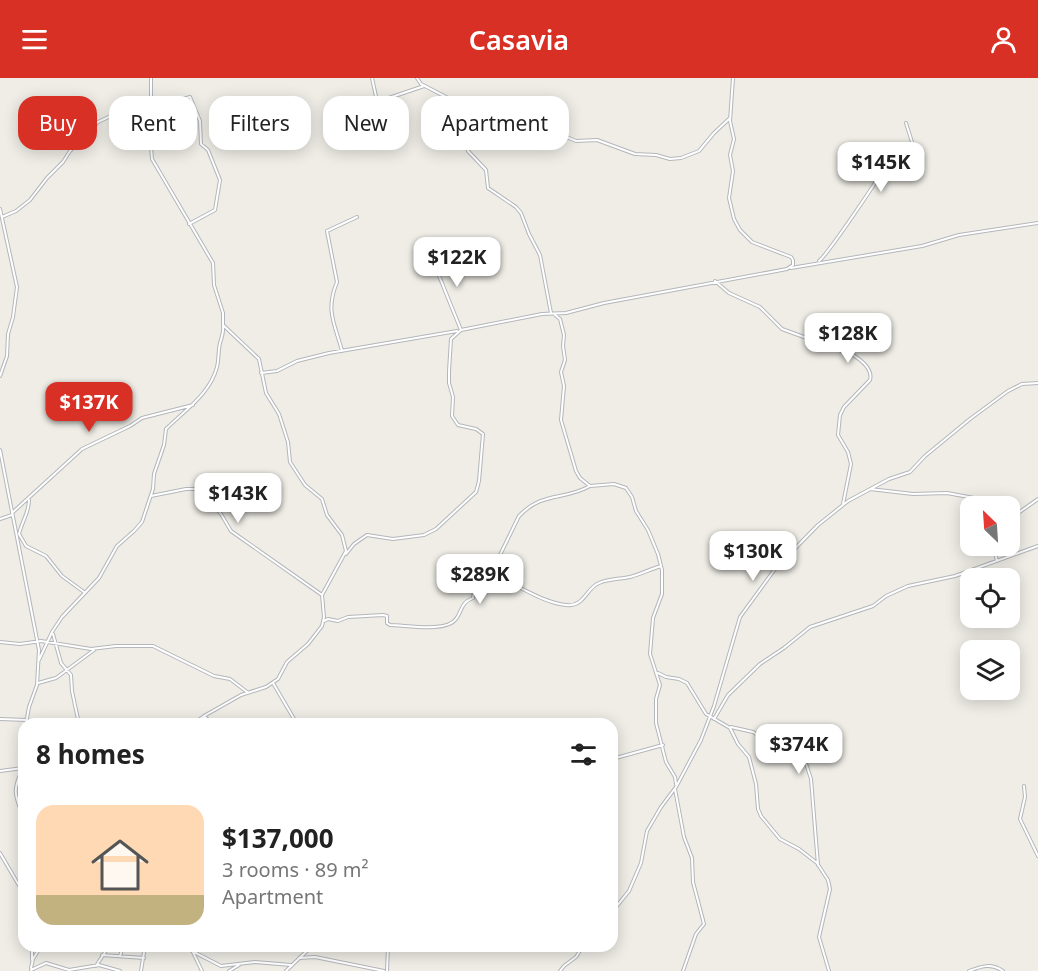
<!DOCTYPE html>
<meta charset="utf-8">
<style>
:root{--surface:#fff;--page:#f6f6f6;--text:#222;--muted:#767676;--line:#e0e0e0;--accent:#d93025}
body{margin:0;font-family:"Noto Sans",sans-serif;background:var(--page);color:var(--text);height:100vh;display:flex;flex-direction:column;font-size:22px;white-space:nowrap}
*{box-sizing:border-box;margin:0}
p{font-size:20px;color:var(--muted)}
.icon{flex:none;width:33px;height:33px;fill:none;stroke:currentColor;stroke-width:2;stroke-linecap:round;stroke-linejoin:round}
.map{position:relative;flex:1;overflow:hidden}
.sheet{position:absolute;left:18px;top:640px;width:600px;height:234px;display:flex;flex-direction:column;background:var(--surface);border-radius:18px;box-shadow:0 3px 15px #0003}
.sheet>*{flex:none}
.top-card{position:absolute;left:18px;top:18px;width:600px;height:54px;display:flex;gap:12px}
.needle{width:39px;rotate:335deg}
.buttons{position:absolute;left:960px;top:418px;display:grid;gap:12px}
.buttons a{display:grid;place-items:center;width:60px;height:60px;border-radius:12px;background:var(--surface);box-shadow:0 3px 15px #0003;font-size:30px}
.price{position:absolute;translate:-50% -51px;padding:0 14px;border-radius:12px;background:#fff;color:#222;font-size:20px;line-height:39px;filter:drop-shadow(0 2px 3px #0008)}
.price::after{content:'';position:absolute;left:50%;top:36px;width:18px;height:14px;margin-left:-9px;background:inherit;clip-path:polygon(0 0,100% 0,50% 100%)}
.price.on{background:var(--accent);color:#fff}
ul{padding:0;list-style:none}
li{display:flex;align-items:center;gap:18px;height:150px;padding:0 18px}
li+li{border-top:2px solid var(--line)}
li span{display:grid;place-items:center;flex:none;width:168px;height:120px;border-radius:18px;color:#555}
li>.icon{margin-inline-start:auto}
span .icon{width:72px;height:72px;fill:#fffc;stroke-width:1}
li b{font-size:26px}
h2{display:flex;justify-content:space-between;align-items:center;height:72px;padding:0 18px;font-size:26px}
.tag{padding:0 21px;border-radius:18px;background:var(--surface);box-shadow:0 3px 15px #0003;font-size:21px;line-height:54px}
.tag.on{background:var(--accent);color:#fff}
header{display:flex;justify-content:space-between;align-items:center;height:78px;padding:0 18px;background:var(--accent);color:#fff;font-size:27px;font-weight:600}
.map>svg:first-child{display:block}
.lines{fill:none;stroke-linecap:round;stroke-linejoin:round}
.street-casing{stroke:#b3b6ba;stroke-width:4}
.street{stroke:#fff;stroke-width:2}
</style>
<header><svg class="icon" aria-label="menu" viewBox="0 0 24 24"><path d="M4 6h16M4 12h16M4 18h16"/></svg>Casavia<svg class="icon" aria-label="person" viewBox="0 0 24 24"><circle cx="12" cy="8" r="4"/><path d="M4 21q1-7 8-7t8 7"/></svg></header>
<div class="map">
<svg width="1038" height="893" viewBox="0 0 1038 893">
<rect width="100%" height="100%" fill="#efede6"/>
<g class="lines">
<defs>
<path id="street" d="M151,0V69L152,81L213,185L214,207L223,235V247L259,281L266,315L279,336L288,364L290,384L305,407L322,421L327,437L342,457L346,473L322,517L324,539L322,548L308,566L287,584L278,601L266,609L241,617L204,638L193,646
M372,0L377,23
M417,0L421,6L448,20L468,73L486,92L488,110L516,129L521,135L529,156L540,177L551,235
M151,20L166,26L190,19L200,43L201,66L208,72L220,102L215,132L189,146
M374,25L424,8
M457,46L468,53L487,58L556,51L562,57L576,63L597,62L635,76L656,77L670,81L681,80L699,73L714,55L730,40
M0,131L17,209L13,239L8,256L7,278L0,298
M2,139L16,133L30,122L47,100L63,84L70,73L98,44L130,29L151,23
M431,178L461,252
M819,183C827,177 884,94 885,87L912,75V64L906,45
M791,190L922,168L959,157L1038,145
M715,203L729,215L760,229L782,251L853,277C861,282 873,291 870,302L844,329L840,337L838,357L848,374L851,386L843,426
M555,237L560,241L564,257L563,268L565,282L561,294L564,308L561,342L576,393L580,400L590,408L614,406L626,410L632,419L636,433L648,452L658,476L662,492V516L653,540L650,576L660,607L656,621V645L666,684L675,699L676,706
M342,273C335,246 325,233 337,204L327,153L357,139
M261,295L277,293L297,283L329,275L457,253
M0,372L39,572L37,607L29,629L26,646
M870,411L913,416L947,415L974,420L979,429
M151,418L186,411H199L221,436L231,453L322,517
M12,435L82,371L130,348L142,340L193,327
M0,441L12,437
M1010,446L1014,438L1038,421
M19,456L26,468L46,478L62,498L84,514
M19,456C22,443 29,435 29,422
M993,468L997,483
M346,476L354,466L367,457L393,461L424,457L436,451L476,414L479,403L483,356L476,351L458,347L452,338L453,319L449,305V293L451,261L461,252L542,236L566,235L604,225L787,191L793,187V182L791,179L752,164L740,152L734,141L729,120L733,93L730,77L734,61L730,43L733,0
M484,496C513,501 537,524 566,527C585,529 586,510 599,505C608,501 620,501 630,499C641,496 651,491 661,488
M324,543L328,541L338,543L348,539L383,537L387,538V545L390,547C406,547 446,555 456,541C463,532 460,525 473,520L475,505L497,483L519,438C543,413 563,423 590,408
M53,556L61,585L71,597L72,613L79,646
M0,564L20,566L41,563L91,571L116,568H153L214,598L230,601L247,614
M39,582L52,554L62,539L99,500L117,468L134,453L142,444L153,411L154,396L164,367L166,351C185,332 210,316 217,289C219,281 218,273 220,265C222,258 224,255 223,247
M658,595L666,599L679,601L687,605L706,636L730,650L738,666L749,679L756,706L758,731L761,738L780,761L799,771L817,785L828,802L830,811L819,859L829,893
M38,605L56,600L94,572
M273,605L297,646
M204,638L212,646
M0,641L27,642
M714,641L728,617L760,586L784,570L810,549L873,528L886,518L908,508L955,498L1038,468
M144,646C159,640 178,647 194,645
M731,649L753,654L761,659L781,661L802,673L811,701L818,787
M612,681L663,667
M24,688C12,712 14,716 24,740
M0,693L23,690
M1024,708L1025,719L1020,741L1038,778
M675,711L684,759L692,780L693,804L704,846L696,856L683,893
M24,750L22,767L24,793
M0,775L24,816
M612,834L629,813L641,785L647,753L661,729L676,709L701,662L714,628L740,539L775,491L818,447L848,423L889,401L910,394L925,378L970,341L1008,313L1022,306L1038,305
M32,868V882
M190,868L202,893
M192,873L221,888L255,884L291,887
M102,877L144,880
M120,878L123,868
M299,880L315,879L384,893
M96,888L109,868
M31,890L33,881L41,868
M31,892L46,885L69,892L99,887L120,893
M141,893L145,868
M229,893L239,887
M286,893L312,868
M387,893L388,868
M560,893L564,888L576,879L583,868
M969,893C982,888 991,885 1003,893"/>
</defs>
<!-- street casing -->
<use href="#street" class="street-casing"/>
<!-- street -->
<use href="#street" class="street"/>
</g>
</svg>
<div class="buttons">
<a><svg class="needle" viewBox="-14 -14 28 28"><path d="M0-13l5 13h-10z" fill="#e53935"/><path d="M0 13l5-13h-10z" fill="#767676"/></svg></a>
<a><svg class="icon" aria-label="locate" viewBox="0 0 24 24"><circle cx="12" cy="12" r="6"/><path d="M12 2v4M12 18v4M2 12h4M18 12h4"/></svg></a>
<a><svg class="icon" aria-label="layers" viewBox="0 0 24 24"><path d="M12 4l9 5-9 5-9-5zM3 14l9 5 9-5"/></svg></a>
</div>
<b class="price" style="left:881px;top:115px">$145K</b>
<b class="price" style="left:457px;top:210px">$122K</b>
<b class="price" style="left:848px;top:286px">$128K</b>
<b class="price on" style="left:89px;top:355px">$137K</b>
<b class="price" style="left:238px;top:446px">$143K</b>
<b class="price" style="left:753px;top:504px">$130K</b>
<b class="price" style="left:480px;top:527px">$289K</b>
<b class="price" style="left:799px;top:697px">$374K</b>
<div class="top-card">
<a class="tag on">Buy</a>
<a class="tag">Rent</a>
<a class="tag">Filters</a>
<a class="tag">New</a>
<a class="tag">Apartment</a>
</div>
<section class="sheet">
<h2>8 homes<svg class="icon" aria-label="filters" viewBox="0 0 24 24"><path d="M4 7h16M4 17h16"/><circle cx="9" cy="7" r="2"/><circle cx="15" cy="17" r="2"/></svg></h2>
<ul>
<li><span style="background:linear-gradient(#ffd9b3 75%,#c2b280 0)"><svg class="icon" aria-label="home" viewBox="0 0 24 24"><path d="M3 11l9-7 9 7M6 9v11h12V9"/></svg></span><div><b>$137,000</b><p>3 rooms · 89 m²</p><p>Apartment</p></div></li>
</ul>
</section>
</div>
